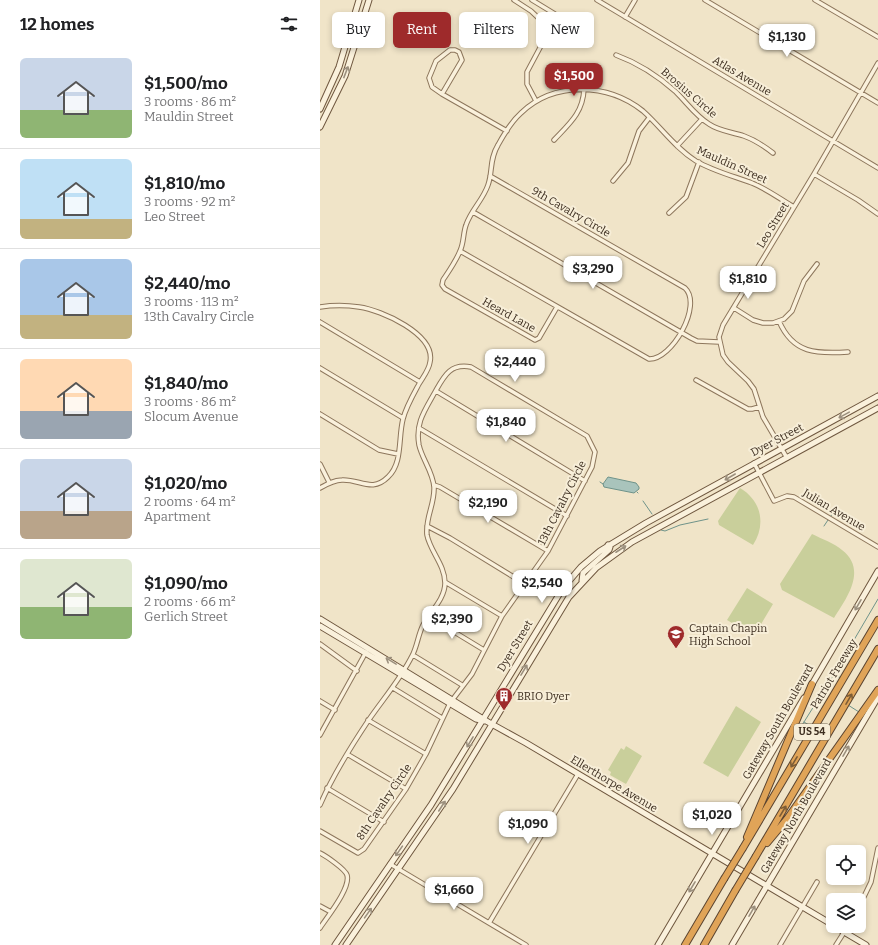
<!DOCTYPE html>
<meta charset="utf-8">
<style>
:root{--surface:#fff;--page:#f2f2f2;--text:#202124;--muted:#757577;--line:#e0e0e0;--accent:#9e2a2b}
body{margin:0;font-family:Bitter,serif;background:var(--page);color:var(--text);height:100vh;display:flex;flex-direction:column;font-size:15px;white-space:nowrap}
*{box-sizing:border-box;margin:0}
p{font-size:13px;color:var(--muted)}
.icon{flex:none;width:22px;height:22px;fill:none;stroke:currentColor;stroke-width:2;stroke-linecap:round;stroke-linejoin:round}
.map{position:relative;flex:1;overflow:hidden}
.drawer{display:flex;flex-direction:column;background:var(--surface);width:320px}
.drawer>*{flex:none}
.guide{position:absolute;left:12px;top:12px;width:380px;height:36px;display:flex;gap:8px}
.buttons{position:absolute;left:506px;top:845px;display:grid;gap:8px}
.buttons a{display:grid;place-items:center;width:40px;height:40px;border-radius:6px;background:var(--surface);box-shadow:0 2px 6px #0003;font-size:20px}
.price{position:absolute;translate:-50% -34px;padding:0 9px;border-radius:8px;background:#fff;color:#222;font-size:13px;line-height:26px;filter:drop-shadow(0 1px 2px #0008)}
.price::after{content:'';position:absolute;left:50%;top:24px;width:12px;height:9px;margin-left:-6px;background:inherit;clip-path:polygon(0 0,100% 0,50% 100%)}
.price.current{background:var(--accent);color:#fff}
ul{padding:0;list-style:none}
li{display:flex;align-items:center;gap:12px;height:100px;padding:0 20px}
li+li{border-top:1px solid var(--line)}
li span{display:grid;place-items:center;flex:none;width:112px;height:80px;border-radius:6px;color:#555}
li>.icon{margin-inline-start:auto}
span .icon{width:48px;height:48px;fill:#fffc;stroke-width:1}
li b{font-size:17px}
h2{display:flex;justify-content:space-between;align-items:center;height:48px;padding:0 20px;font-size:17px}
.tag{padding:0 14px;border-radius:6px;background:var(--surface);box-shadow:0 2px 6px #0003;font-size:14px;line-height:36px}
.tag.current{background:var(--accent);color:#fff}
main{display:flex;flex:1;min-height:0}
.map>svg:first-child{display:block}
.green{fill:#c9cf9b}
.water{fill:#a9c4bc;stroke:#6f938a}
.lines{fill:none;stroke-linecap:round;stroke-linejoin:round}
.stream{stroke:#6f938a;stroke-width:1}
.street-casing{stroke:#8d765c;stroke-width:5.5}
.secondary-casing{stroke:#6f573f;stroke-width:7}
.highway-casing{stroke:#5b4430;stroke-width:8}
.street{stroke:#faf1dc;stroke-width:3.5}
.secondary{stroke:#faf1dc;stroke-width:5}
.highway{stroke:#e0a458;stroke-width:6}
.highway-bridge-casing{stroke:#5b4430;stroke-width:8;stroke-linecap:butt}
.highway-bridge{stroke:#e0a458;stroke-width:6}
.oneway{stroke:#9c907e}
.oneway2{stroke:#7e5d36}
.labels{text-anchor:middle;dominant-baseline:central;stroke-width:4;stroke-linejoin:round;paint-order:stroke}
.shield{fill:#f7eed8;stroke:#756857;stroke-width:1}
.shield-label{font-size:10px;font-weight:bold;fill:#3d2e20}
.street-label{font-size:11px;fill:#3d2e20;stroke:#f7eed8}
.poi-label{font-size:11px;fill:#3d2e20;stroke:#f7eed8;text-anchor:start}
</style>
<main>
<section class="drawer">
<h2>12 homes<svg class="icon" aria-label="filters" viewBox="0 0 24 24"><path d="M4 7h16M4 17h16"/><circle cx="9" cy="7" r="2"/><circle cx="15" cy="17" r="2"/></svg></h2>
<ul>
<li><span style="background:linear-gradient(#c9d6e8 65%,#8fb573 0)"><svg class="icon" aria-label="home" viewBox="0 0 24 24"><path d="M3 11l9-7 9 7M6 9v11h12V9"/></svg></span><div><b>$1,500/mo</b><p>3 rooms · 86 m²</p><p>Mauldin Street</p></div></li>
<li><span style="background:linear-gradient(#bfe0f5 75%,#c2b280 0)"><svg class="icon" aria-label="home" viewBox="0 0 24 24"><path d="M3 11l9-7 9 7M6 9v11h12V9"/></svg></span><div><b>$1,810/mo</b><p>3 rooms · 92 m²</p><p>Leo Street</p></div></li>
<li><span style="background:linear-gradient(#a9c7e8 70%,#c2b280 0)"><svg class="icon" aria-label="home" viewBox="0 0 24 24"><path d="M3 11l9-7 9 7M6 9v11h12V9"/></svg></span><div><b>$2,440/mo</b><p>3 rooms · 113 m²</p><p>13th Cavalry Circle</p></div></li>
<li><span style="background:linear-gradient(#ffd9b3 65%,#9aa5b1 0)"><svg class="icon" aria-label="home" viewBox="0 0 24 24"><path d="M3 11l9-7 9 7M6 9v11h12V9"/></svg></span><div><b>$1,840/mo</b><p>3 rooms · 86 m²</p><p>Slocum Avenue</p></div></li>
<li><span style="background:linear-gradient(#c9d6e8 65%,#b9a48a 0)"><svg class="icon" aria-label="home" viewBox="0 0 24 24"><path d="M3 11l9-7 9 7M6 9v11h12V9"/></svg></span><div><b>$1,020/mo</b><p>2 rooms · 64 m²</p><p>Apartment</p></div></li>
<li><span style="background:linear-gradient(#dfe7d0 60%,#8fb573 0)"><svg class="icon" aria-label="home" viewBox="0 0 24 24"><path d="M3 11l9-7 9 7M6 9v11h12V9"/></svg></span><div><b>$1,090/mo</b><p>2 rooms · 66 m²</p><p>Gerlich Street</p></div></li>
</ul>
</section>
<div class="map">
<svg width="558" height="945" viewBox="0 0 558 945">
<rect width="100%" height="100%" fill="#f0e4c8"/>
<!-- green -->
<path class="green" d="M420,488C442,501 446,525 433,545L399,525L398,521Z
M492,534C502,539 514,543 522,550C548,570 526,599 514,618L462,590L460,584Z
M427,588L453,604L434,636L407,620Z
M416,706L441,722L408,777L383,763Z
M306,746L322,756L306,784L290,775L291,772L288,770L301,748L304,750Z"/>
<!-- water -->
<path class="water" d="M288,477L316,483L319,487V489L314,493L284,487L283,484Z"/>
<g class="lines">
<!-- stream -->
<path class="stream" d="M280,482L283,484
M317,492L318,493
M323,501L332,514
M510,517L514,512
M504,526L508,520
M341,530L345,531L360,525L388,519
M515,675L521,678
M528,705L539,712
M484,722L492,727
M479,730L514,674L558,599"/>
<defs>
<path id="street" d="M194,0L211,11L230,29L236,19L235,14L212,0
M277,0L558,168
M385,0L558,103
M495,0L558,37
M305,17L315,0
M130,50H135L139,52L142,60L122,94L112,87L109,78L116,61Z
M296,55C318,63 338,76 356,92C367,103 376,116 389,124C399,131 412,132 424,136C435,140 444,146 453,153
M122,94L187,131
M216,101L207,84V72L230,29
M234,140C249,124 263,113 264,89
M357,146L382,119
M494,174L538,200L558,214
M293,181L308,163L319,131L329,118
M153,212L371,338L377,341L399,342
M349,213L366,197L379,162
M140,251L329,359C352,360 383,305 365,288L170,176
M0,307C13,305 26,305 39,307C61,310 116,334 110,362C109,370 103,377 99,384C93,395 86,407 83,419C78,438 83,463 68,477C52,493 40,479 22,480C14,480 7,484 0,488
M237,307L219,338L215,340L125,289L122,285L123,280C129,271 136,261 140,251C144,243 143,233 146,225C151,210 163,200 168,185C173,171 169,160 178,145C184,134 191,122 201,113C234,81 288,83 323,111C341,127 355,148 376,161C393,171 413,176 432,183C447,189 460,199 474,207
M414,308L433,320L443,323H453L464,319L472,311L484,281L497,264
M459,321C473,354 497,354 528,352
M0,322L100,382
M0,368L83,418
M376,380L428,409H432L439,407
M116,391L265,481
M0,414L59,450L78,454
M99,428L247,516
M467,458L443,417L434,389L428,381L408,362L403,355L399,337L403,325L494,174L558,63
M434,463L454,501L467,496L474,497L558,547
M0,464L9,482
M114,485L120,487L228,551
M107,526L130,538L205,584
M125,582L182,616
M108,616L164,650
M0,644L37,671
M93,655L142,685
M73,688L122,718
M0,701L15,710
M48,720L106,754
M0,735L46,652
M27,754L86,789
M7,788L64,822
M0,805C13,775 30,748 48,721C63,699 80,680 92,656C97,647 98,635 103,625C110,612 125,599 125,583C125,565 110,551 107,535C105,518 115,504 114,487C113,472 102,459 99,445C95,423 105,410 115,392C124,376 130,363 151,367L267,436L275,452L272,467L228,551L182,616L152,674L130,703L106,754L86,789L44,849L38,853L0,831
M0,853C6,856 25,869 27,875C31,888 7,917 0,928
M70,864L206,945
M0,906L11,912
M539,907L551,882L558,848
M169,923L258,774
M460,945L497,882
M516,945L528,926"/>
<path id="secondary" d="M0,109L19,67L39,0
M0,127L25,76L49,0
M262,581L263,573L289,550L290,547L288,545
M0,619L168,722L206,743L513,925
M0,626L156,719L165,721
M491,686L558,571
M514,926L546,945
M15,945L111,805L243,588L261,567L280,551L326,523L558,396
M26,945L133,789L249,597L276,568L312,542L558,408
M338,945L484,698
M412,945L558,697"/>
<path id="highway" d="M427,837L492,684
M447,843L467,819L558,690
M423,848L558,620
M436,856L558,649
M365,945L404,879
M384,945L415,891"/>
</defs>
<!-- street casing -->
<use href="#street" class="street-casing"/>
<!-- secondary casing -->
<use href="#secondary" class="secondary-casing"/>
<!-- highway casing -->
<use href="#highway" class="highway-casing"/>
<!-- street -->
<use href="#street" class="street"/>
<!-- secondary -->
<use href="#secondary" class="secondary"/>
<!-- highway -->
<use href="#highway" class="highway"/>
<defs>
<path id="highway-bridge" d="M404,879L423,848
M415,891L436,856"/>
</defs>
<!-- highway-bridge casing -->
<use href="#highway-bridge" class="highway-bridge-casing"/>
<!-- highway-bridge -->
<use href="#highway-bridge" class="highway-bridge"/>
</g>
<!-- one-way arrows -->
<defs><path id="oneway-shaft" d="M-6 0H5M1.5-3L5.5 0L1.5 3" fill="none" stroke-width="1.6" stroke-linecap="round" stroke-linejoin="round"/></defs>
<g class="oneway">
<use href="#oneway-shaft" transform="translate(26 72) rotate(-69)"/>
<use href="#oneway-shaft" transform="translate(524 415) rotate(151)"/>
<use href="#oneway-shaft" transform="translate(410 477) rotate(150)"/>
<use href="#oneway-shaft" transform="translate(301 549) rotate(-33)"/>
<use href="#oneway-shaft" transform="translate(538 605) rotate(120)"/>
<use href="#oneway-shaft" transform="translate(71 661) rotate(-149)"/>
<use href="#oneway-shaft" transform="translate(204 670) rotate(-59)"/>
<use href="#oneway-shaft" transform="translate(150 742) rotate(121)"/>
<use href="#oneway-shaft" transform="translate(526 751) rotate(-60)"/>
<use href="#oneway-shaft" transform="translate(122 806) rotate(-57)"/>
<use href="#oneway-shaft" transform="translate(79 851) rotate(125)"/>
<use href="#oneway-shaft" transform="translate(372 887) rotate(121)"/>
<use href="#oneway-shaft" transform="translate(432 911) rotate(-60)"/>
<use href="#oneway-shaft" transform="translate(48 913) rotate(-55)"/>
</g>
<g class="oneway2">
<use href="#oneway-shaft" transform="translate(529 699) rotate(-60)"/>
<use href="#oneway-shaft" transform="translate(474 762) rotate(121)"/>
<use href="#oneway-shaft" transform="translate(463 811) rotate(-59)"/>
</g>
<!-- icons -->
<defs>
<symbol id="school-pin" viewBox="-11 -11 22 30"><path d="M0 17L-7.5 6A9.5 9.5 0 1 1 7.5 6Z" fill="#9e2a2b" stroke="#f7eed8"/><path d="M0-5L7-2L0 1L-7-2ZM-4 1L0 2.5L4 1V4Q0 6-4 4Z" fill="#fff"/></symbol>
<symbol id="building-pin" viewBox="-11 -11 22 30"><path d="M0 17L-7.5 6A9.5 9.5 0 1 1 7.5 6Z" fill="#9e2a2b" stroke="#f7eed8"/><path d="M-4-6H4V6H1V3H-1V6H-4ZM-2.5-4.3h1.7v1.8h-1.7ZM.8-4.3h1.7v1.8H.8ZM-2.5-1h1.7V.8h-1.7ZM.8-1h1.7V.8H.8Z" fill="#fff"/></symbol>
</defs>
<g fill-rule="evenodd">
<use href="#school-pin" x="346" y="624" width="20" height="27"/>
<use href="#building-pin" x="174" y="686" width="20" height="27"/>
</g>
<g class="labels">
<!-- shield labels -->
<rect class="shield" x="474" y="724" width="36" height="16" rx="3"/>
<g class="shield-label">
<text x="492" y="732">US 54</text>
</g>
<!-- street labels -->
<g class="street-label">
<text transform="translate(422 76) rotate(31)">Atlas Avenue</text>
<text transform="translate(369 93) rotate(41)">Brosius Circle</text>
<text transform="translate(412 165) rotate(24)">Mauldin Street</text>
<text transform="translate(251 212) rotate(30)">9th Cavalry Circle</text>
<text transform="translate(453 225) rotate(-59)">Leo Street</text>
<text transform="translate(189 315) rotate(29)">Heard Lane</text>
<text transform="translate(457 440) rotate(-28)">Dyer Street</text>
<text transform="translate(242 503) rotate(-63)">13th Cavalry Circle</text>
<text transform="translate(514 510) rotate(31)">Julian Avenue</text>
<text transform="translate(195 646) rotate(-59)">Dyer Street</text>
<text transform="translate(514 674) rotate(-59)">Patriot Freeway</text>
<text transform="translate(458 722) rotate(-60)">Gateway South Boulevard</text>
<text transform="translate(294 784) rotate(31)">Ellerthorpe Avenue</text>
<text transform="translate(64 802) rotate(-56)">8th Cavalry Circle</text>
<text transform="translate(476 816) rotate(-60)">Gateway North Boulevard</text>
</g>
<!-- poi labels -->
<g class="poi-label">
<text x="369" y="628">Captain Chapin<tspan x="369" dy="13">High School</tspan></text>
<text x="197" y="696">BRIO Dyer</text>
</g>
</g>
</svg>
<div class="buttons">
<a><svg class="icon" aria-label="locate" viewBox="0 0 24 24"><circle cx="12" cy="12" r="6"/><path d="M12 2v4M12 18v4M2 12h4M18 12h4"/></svg></a>
<a><svg class="icon" aria-label="layers" viewBox="0 0 24 24"><path d="M12 4l9 5-9 5-9-5zM3 14l9 5 9-5"/></svg></a>
</div>
<b class="price" style="left:467px;top:58px">$1,130</b>
<b class="price current" style="left:254px;top:97px">$1,500</b>
<b class="price" style="left:273px;top:290px">$3,290</b>
<b class="price" style="left:428px;top:300px">$1,810</b>
<b class="price" style="left:195px;top:383px">$2,440</b>
<b class="price" style="left:186px;top:443px">$1,840</b>
<b class="price" style="left:168px;top:524px">$2,190</b>
<b class="price" style="left:222px;top:604px">$2,540</b>
<b class="price" style="left:132px;top:640px">$2,390</b>
<b class="price" style="left:392px;top:836px">$1,020</b>
<b class="price" style="left:208px;top:845px">$1,090</b>
<b class="price" style="left:134px;top:911px">$1,660</b>
<div class="guide">
<a class="tag">Buy</a>
<a class="tag current">Rent</a>
<a class="tag">Filters</a>
<a class="tag">New</a>
</div>
</div>
</main>
